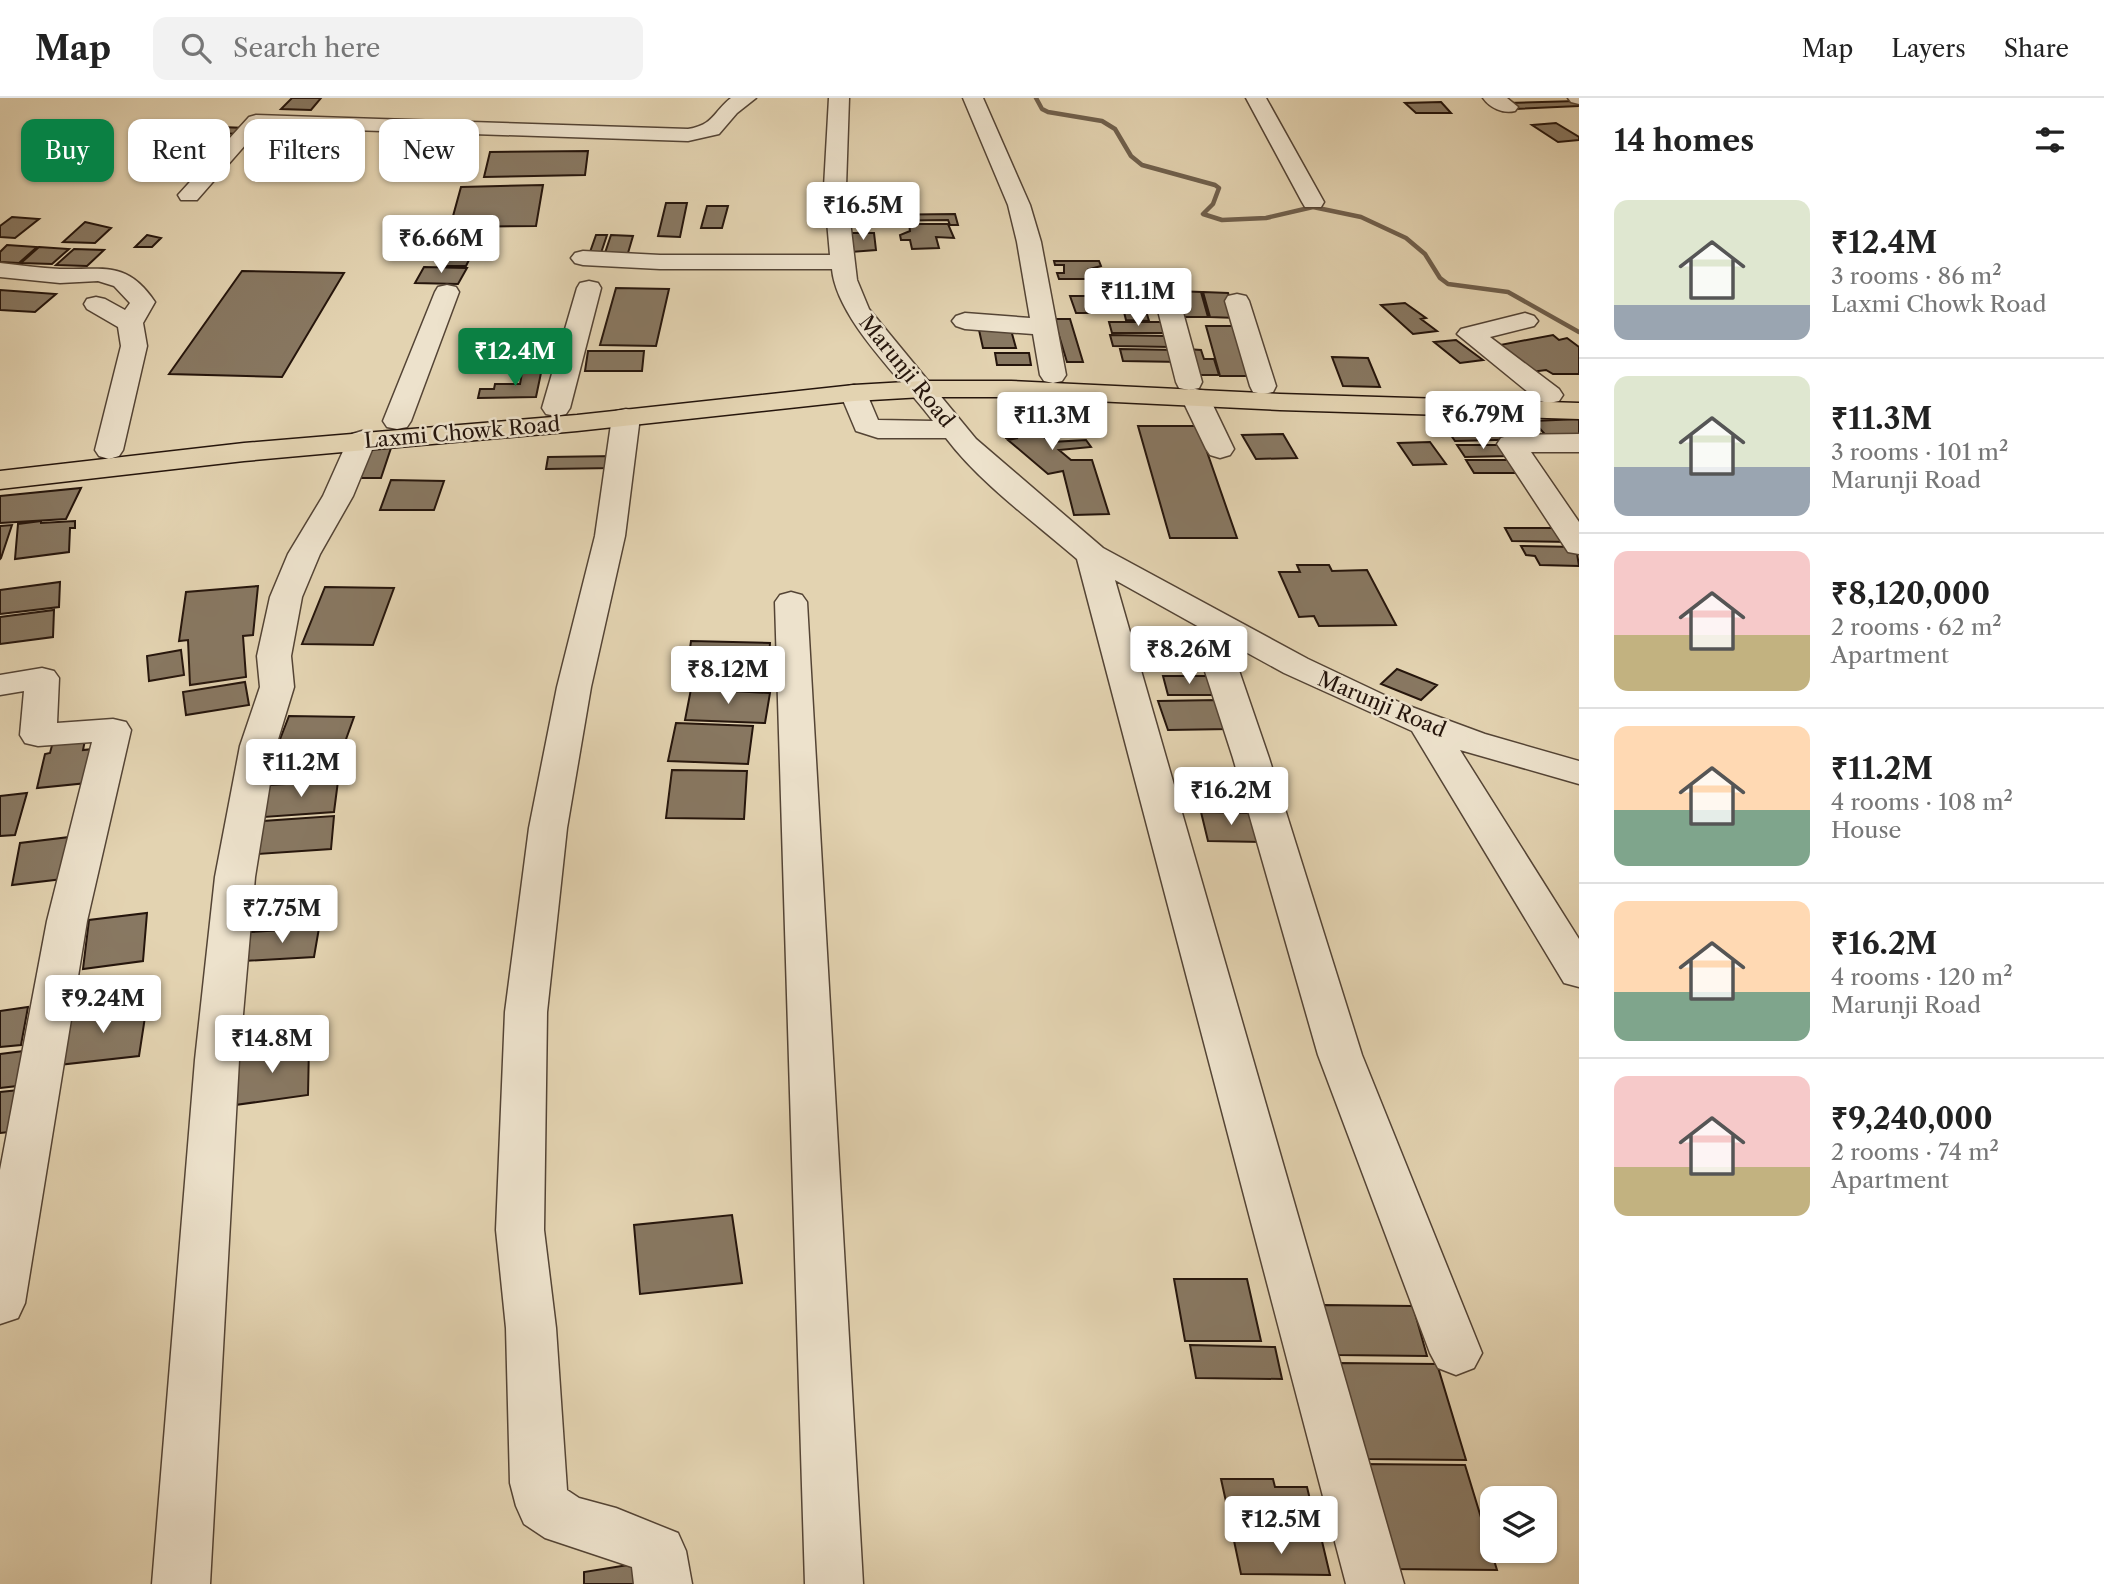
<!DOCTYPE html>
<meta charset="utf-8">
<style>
:root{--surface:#fff;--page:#f2f2f2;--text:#222;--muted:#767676;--line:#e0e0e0;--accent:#0b8043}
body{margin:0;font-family:"Libre Caslon Text",serif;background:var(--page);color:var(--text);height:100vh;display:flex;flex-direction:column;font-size:26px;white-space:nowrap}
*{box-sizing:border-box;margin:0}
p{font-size:23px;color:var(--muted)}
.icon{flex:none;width:38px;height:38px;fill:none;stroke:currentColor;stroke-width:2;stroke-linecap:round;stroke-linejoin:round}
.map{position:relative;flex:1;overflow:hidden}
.details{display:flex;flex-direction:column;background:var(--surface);width:525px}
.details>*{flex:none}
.guide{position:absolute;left:21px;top:21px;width:665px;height:63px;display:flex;gap:14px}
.tools{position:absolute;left:1480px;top:1388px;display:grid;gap:14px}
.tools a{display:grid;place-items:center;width:77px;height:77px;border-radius:14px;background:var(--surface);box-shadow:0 2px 5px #0004;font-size:35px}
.price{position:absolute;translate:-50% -60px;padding:0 16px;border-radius:7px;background:#fff;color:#222;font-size:23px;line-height:46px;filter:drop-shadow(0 2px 4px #0008)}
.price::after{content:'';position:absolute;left:50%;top:42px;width:21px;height:16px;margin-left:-10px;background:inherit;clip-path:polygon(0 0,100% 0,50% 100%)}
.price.current{background:var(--accent);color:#fff}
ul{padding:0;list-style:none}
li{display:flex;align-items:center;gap:21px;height:175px;padding:0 35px}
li+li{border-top:2px solid var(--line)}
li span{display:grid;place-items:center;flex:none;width:196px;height:140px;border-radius:14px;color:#555}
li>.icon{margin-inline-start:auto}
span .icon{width:84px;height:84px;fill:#fffc;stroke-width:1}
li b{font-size:30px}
h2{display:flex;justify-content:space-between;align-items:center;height:84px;padding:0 35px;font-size:30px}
.pill{padding:0 24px;border-radius:14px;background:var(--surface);box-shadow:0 2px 5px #0004;font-size:24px;line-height:63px}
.pill.current{background:var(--accent);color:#fff}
header{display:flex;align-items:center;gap:42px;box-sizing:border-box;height:98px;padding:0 35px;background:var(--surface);border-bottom:2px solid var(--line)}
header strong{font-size:33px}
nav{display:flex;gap:38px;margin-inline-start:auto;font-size:24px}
.search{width:490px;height:63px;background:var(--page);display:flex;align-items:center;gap:18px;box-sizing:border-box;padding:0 24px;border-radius:14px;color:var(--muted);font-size:26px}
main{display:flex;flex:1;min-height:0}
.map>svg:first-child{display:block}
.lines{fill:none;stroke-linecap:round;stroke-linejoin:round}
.stream{stroke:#70604d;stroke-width:4.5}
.building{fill:#887862;stroke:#25150c;stroke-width:2}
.minor-casing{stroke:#544435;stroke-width:3}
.major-casing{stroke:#25150c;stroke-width:3}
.minor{fill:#ede2cc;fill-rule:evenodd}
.major{fill:#e3d3b1;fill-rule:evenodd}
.labels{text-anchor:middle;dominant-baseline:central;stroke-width:5;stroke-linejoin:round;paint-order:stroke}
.far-street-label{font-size:21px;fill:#25150c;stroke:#ede2cc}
</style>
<header>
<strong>Map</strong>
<div class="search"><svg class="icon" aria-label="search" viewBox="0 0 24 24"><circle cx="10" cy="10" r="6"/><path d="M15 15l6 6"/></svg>Search here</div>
<nav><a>Map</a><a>Layers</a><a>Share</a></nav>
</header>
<main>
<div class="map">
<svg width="1579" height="1486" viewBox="0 0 1579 1486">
<rect width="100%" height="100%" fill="#e3d3b1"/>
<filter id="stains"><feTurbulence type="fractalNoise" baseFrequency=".00286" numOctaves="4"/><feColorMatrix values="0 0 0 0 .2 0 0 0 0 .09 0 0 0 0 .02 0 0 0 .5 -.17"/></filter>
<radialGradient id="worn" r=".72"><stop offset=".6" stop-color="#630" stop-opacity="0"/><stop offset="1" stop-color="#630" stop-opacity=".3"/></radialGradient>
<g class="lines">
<!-- stream -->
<path class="stream" d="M1036,0L1042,11L1048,14L1102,23L1115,31L1131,58L1142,67L1215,87L1219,90L1213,106L1203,116L1222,122L1266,120L1313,109L1361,119L1406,140L1425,156L1440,180L1448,186L1508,194L1579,234"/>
</g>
<!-- building -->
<path class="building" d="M292,0H321L311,12L281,11Z
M1577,3L1579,8L1516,11L1509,5Z
M1441,4L1451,15H1416L1405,5Z
M1556,25L1579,39V42L1558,44L1532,27Z
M193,28L246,30L241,36L187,34Z
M588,53L585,77L484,79L490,54Z
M543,87L536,128L450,129L461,89Z
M666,105H687L680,139L658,138Z
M707,108H728L722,130H701Z
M955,116L958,127H950L948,122L869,123L868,117Z
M12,119L39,121L15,140L0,139V128Z
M85,124L111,130L95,145L63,144Z
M909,126H948L954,140L936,139L939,150L912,151L910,142H901L900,137L910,133Z
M851,135H874L876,152L851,154Z
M147,137L161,140L152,149H135Z
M596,137H607L601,155L590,154Z
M611,137L633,138L628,155H605Z
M7,147L37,149L19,165L0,164V154Z
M39,149L69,151L52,166L21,165Z
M74,151L104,152L87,168L56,167Z
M448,158H471L466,168H443Z
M1054,163H1099L1101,168L1090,171L1102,176L1104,181H1059L1057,175H1064V167H1055Z
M424,169L467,170L458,186L415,185Z
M242,173L344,175L282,279L169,276Z
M1099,188H1154L1153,195H1156L1157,200L1102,199Z
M616,190L669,191L656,248L600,247Z
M0,192L56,196L35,214L0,212Z
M1174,193L1201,194L1208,219H1180Z
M1203,194L1228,195L1236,220L1210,219Z
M1070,198H1097L1103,215H1076Z
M1121,202L1143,203L1149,223L1126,222Z
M1405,205L1426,220L1421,221L1437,233L1413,236L1381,207Z
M1054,221H1070L1083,264H1067Z
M1109,224H1163L1167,235H1112Z
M1206,228H1235L1250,278H1220Z
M979,232H1011L1016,250H983Z
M1110,237L1167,238L1171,249L1113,248Z
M1553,237L1559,242L1567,240L1579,249V276H1553L1546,272L1531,274L1500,247Z
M1456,242L1483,262L1460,265L1434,244Z
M1120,251L1177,252L1180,264L1123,263Z
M1186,251L1201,252L1204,261H1214L1219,277H1192Z
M588,253H644L642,273H585Z
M995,255H1029L1031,267H997Z
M1332,259L1368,260L1380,289L1343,288Z
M522,275H541L536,299L478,300L480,291H494L495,286H520Z
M999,296H1040L1049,340H1045L1055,348L1052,344L1086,342L1091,349L1059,352L1071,362H1092L1109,416L1074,417L1063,373L1048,376L1008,342L1018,340H1006Z
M1579,321V341L1550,342L1533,323Z
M1518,324L1531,341L1455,343L1443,326Z
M1138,328H1198L1237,440H1170Z
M1283,336L1297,360L1256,361L1242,337Z
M1430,344L1446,366L1413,367L1398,345Z
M1457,347H1502L1509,358L1465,359Z
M366,350H391L381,380H356Z
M616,358L615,370L546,371L548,359Z
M1466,362H1514L1524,375H1474Z
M391,382L444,383L434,412H380Z
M81,390L66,421L0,425V398Z
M41,423V425L75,423V430H70L69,454L15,461L18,426Z
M12,427L1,460L0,461V428Z
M1505,430H1562L1570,444L1512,443Z
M1521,448L1576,449L1579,468L1540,467L1535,458L1526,457Z
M1297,467H1329L1332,473L1367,472L1396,527L1319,528L1314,518L1299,519L1279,474H1300Z
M60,484L59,509L0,516V492Z
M258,488L253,537L243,538L246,579L190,587L188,542L179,543L186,494Z
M325,489L394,490L373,547L302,546Z
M54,512L53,539L0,546V519Z
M691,543L770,545L767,588L685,587Z
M181,552L184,577L149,583L147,558Z
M1397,571L1437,587L1421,602L1381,586Z
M1163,578H1209L1215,597H1168Z
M245,584L249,607L186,617L183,594Z
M691,591L770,595L765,625L685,622Z
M1218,602L1229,631L1168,632L1158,603Z
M289,618L354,619L345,644H279Z
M676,625L753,628L748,666L668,663Z
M86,637L83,652L103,650L97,684L37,690L45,656L50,655L54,640Z
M344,648L341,677L271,682L276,652Z
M672,672L747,673L744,721L666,720Z
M338,683L334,714L264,719L269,687Z
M27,695L15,737L0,738V698Z
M1201,714L1254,715L1262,744L1208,743Z
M334,718L331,751L258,756L263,723Z
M78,738L71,780L12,787L20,745Z
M147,815L143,863L83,871L89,822Z
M319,830L314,859L244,863L250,834Z
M147,906L139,958L58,967L68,915Z
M28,909L21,947L0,949V913Z
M309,947L308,997L235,1007L238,956Z
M24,953L17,988L0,990V956Z
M29,991L18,1033L0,1035V994Z
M732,1117L742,1185L640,1196L634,1127Z
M1174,1181H1247L1261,1243H1185Z
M1323,1207L1413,1208L1427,1258L1336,1257Z
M1190,1247L1275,1249L1282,1281L1196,1280Z
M1338,1265L1437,1266L1466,1362L1363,1361Z
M1361,1366L1465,1367L1497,1472L1388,1471Z
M1221,1381H1273L1275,1389H1307L1317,1431H1232Z
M1233,1438L1321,1439L1330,1477L1241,1476Z
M647,1464L648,1486H584V1474Z"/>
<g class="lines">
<defs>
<path id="minor" d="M756,0L737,15L719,36L688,43L261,29L197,102H181L178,97L249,19L256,17L688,31C714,27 713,14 731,0Z
M829,0H849L846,89L857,182L869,211L976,341L1103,450L1308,561L1401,605L1485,636L1579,663V686L1460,652L1579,841V889L1564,885L1412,633L1284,575L1233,547V555L1269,660L1362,957L1482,1255L1474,1270L1456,1277L1438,1270L1430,1255L1318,957L1233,660L1199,555L1201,530L1115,482L1404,1486H1346L1077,461C1033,423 981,386 946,340H878L856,333L840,295L844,289L854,287L864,289L878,322L933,323C902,281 837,222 832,171H660L583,167L575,165L571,160L575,155L583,153L660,157H830L824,89Z
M963,0H983L1030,107L1041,144L1066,277L1062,283L1053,285L1044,283L1040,277L1033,236L965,231L956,228L952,223L956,218L965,215L1030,220L1017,144L1008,107Z
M1246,0H1266L1324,104L1321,109H1305L1302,104Z
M1483,0H1507L1518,9L1515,13C1503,16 1490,10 1483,0Z
M1568,0H1579V6L1571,4Z
M0,165C20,167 40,170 60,171C103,172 127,162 155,204L143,225L147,248L123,352L119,358L109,361L99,358L95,352L121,248L118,229L87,211L84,206L87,201L96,199L105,201L125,212L130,205L114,188L98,183L60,185L0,179Z
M1163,178L1172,180L1175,185L1202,284L1199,290L1189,292L1179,290L1176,284L1151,185L1154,180Z
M589,183L598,185L601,190L570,310L566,316L556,318L546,316L542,310L577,190L580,185Z
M447,187L456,189L459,194L411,323L407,329L397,331L387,329L383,323L435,194L438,189Z
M1237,196L1246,198L1249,203L1276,288L1273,294L1263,296L1253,294L1250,288L1225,203L1228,198Z
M1525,215L1534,218L1538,223L1534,228L1490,239L1559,291L1563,297L1559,303L1549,305L1539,303L1457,236L1461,231Z
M1195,291L1205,293L1209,299L1234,351L1230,357L1220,360L1210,357L1206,351L1181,299L1185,293Z
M626,311L636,313L640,319L625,438L591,589L567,730L547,914L544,1132L556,1230L567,1392L579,1400L616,1410L678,1435L686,1453L692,1486H634L632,1469L545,1440L524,1426L516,1408L510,1385L506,1230L496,1132L505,914L529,730L557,589L595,438L612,319L616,313Z
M362,333L372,336L376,342L353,398L320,456L302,499L291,558L294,589L276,648L255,779L239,962L210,1486H152L195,962L215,779L240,648L260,589L257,558L270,499L288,456L323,398L348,342L352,336Z
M1579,336V354H1531L1579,424V456L1568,454L1497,346L1501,340L1511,337Z
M791,494L802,497L807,504L863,1486H805L775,504L780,497Z
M42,570L54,573L59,580L57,625L113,621L126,624L131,632L87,823L25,1205L18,1220L0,1226V1072L47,823L92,644L38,648L25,645L20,637L24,593L0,597V577Z"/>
<path id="major" d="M923,283H1011L1280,296L1579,305V321L1280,312L1011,299H923L854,303L577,333L244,363L0,391V373L244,345L577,317L854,287Z"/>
</defs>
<!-- minor casing -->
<use href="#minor" class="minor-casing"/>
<!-- major casing -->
<use href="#major" class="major-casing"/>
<!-- minor -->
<use href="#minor" class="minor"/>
<!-- major -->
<use href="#major" class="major"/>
</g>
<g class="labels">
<!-- far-street labels -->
<g class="far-street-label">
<text transform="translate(907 273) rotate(51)">Marunji Road</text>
<text transform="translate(462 334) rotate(-5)">Laxmi Chowk Road</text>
<text transform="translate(1382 606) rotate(23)">Marunji Road</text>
</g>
</g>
<rect width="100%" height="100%" filter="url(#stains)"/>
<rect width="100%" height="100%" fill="url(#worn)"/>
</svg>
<div class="tools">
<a><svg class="icon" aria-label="layers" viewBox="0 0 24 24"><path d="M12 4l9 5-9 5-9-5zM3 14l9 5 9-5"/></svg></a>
</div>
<b class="price" style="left:863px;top:144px">₹16.5M</b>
<b class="price" style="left:441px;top:177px">₹6.66M</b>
<b class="price" style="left:1138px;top:230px">₹11.1M</b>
<b class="price current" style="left:515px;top:290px">₹12.4M</b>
<b class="price" style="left:1483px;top:353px">₹6.79M</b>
<b class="price" style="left:1052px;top:354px">₹11.3M</b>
<b class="price" style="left:1189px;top:588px">₹8.26M</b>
<b class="price" style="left:728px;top:608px">₹8.12M</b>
<b class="price" style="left:301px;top:701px">₹11.2M</b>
<b class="price" style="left:1231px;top:729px">₹16.2M</b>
<b class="price" style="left:282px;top:847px">₹7.75M</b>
<b class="price" style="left:103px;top:937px">₹9.24M</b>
<b class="price" style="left:272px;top:977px">₹14.8M</b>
<b class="price" style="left:1281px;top:1458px">₹12.5M</b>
<div class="guide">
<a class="pill current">Buy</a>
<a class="pill">Rent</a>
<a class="pill">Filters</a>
<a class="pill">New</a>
</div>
</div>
<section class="details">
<h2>14 homes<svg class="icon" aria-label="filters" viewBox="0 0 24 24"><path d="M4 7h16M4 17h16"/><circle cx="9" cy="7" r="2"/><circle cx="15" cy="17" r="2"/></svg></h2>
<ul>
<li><span style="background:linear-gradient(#dfe7d0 75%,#9aa5b1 0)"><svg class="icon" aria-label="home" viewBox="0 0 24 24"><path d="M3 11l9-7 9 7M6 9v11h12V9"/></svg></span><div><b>₹12.4M</b><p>3 rooms · 86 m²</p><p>Laxmi Chowk Road</p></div></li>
<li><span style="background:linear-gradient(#dfe7d0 65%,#9aa5b1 0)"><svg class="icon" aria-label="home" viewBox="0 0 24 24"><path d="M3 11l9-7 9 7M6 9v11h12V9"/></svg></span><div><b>₹11.3M</b><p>3 rooms · 101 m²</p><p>Marunji Road</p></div></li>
<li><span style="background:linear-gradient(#f6c9c9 60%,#c2b280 0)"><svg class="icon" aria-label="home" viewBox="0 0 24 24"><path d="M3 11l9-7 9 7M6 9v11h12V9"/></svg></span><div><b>₹8,120,000</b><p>2 rooms · 62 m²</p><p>Apartment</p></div></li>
<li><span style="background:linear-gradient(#ffd9b3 60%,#7fa58c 0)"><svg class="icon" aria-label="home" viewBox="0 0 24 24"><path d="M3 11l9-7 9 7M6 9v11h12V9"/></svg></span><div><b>₹11.2M</b><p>4 rooms · 108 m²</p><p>House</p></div></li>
<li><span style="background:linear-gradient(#ffd9b3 65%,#7fa58c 0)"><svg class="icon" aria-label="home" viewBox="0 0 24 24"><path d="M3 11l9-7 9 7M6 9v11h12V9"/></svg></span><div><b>₹16.2M</b><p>4 rooms · 120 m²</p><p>Marunji Road</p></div></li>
<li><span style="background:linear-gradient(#f6c9c9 65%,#c2b280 0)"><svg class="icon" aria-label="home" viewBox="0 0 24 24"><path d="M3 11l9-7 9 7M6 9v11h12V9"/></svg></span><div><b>₹9,240,000</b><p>2 rooms · 74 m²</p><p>Apartment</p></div></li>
</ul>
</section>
</main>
